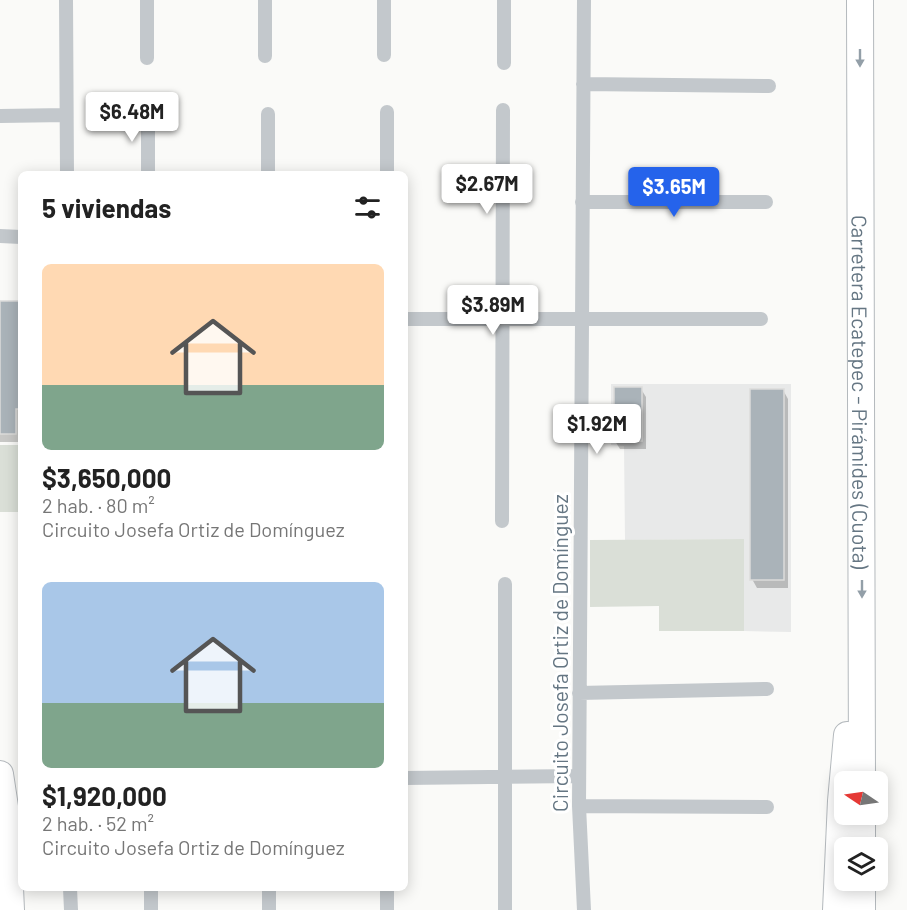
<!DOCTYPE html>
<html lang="es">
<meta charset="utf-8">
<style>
:root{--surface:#fff;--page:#f6f6f6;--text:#222;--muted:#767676;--accent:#2563eb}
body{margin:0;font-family:Barlow,sans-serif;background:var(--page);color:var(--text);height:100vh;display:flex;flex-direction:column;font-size:22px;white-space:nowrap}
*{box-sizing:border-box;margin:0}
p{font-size:20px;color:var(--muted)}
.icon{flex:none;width:33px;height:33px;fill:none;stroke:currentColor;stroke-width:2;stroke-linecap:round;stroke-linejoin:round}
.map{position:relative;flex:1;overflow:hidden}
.panel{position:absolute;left:18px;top:171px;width:390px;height:720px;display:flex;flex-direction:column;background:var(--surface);border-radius:9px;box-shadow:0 3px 15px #0003}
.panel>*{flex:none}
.needle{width:39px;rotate:283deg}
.fabs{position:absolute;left:834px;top:771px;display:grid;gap:12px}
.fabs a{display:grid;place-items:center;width:54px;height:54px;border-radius:9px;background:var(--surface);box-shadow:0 3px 15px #0003;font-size:30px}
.price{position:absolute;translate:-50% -51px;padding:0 14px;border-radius:6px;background:#fff;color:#222;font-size:20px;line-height:39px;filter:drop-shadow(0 2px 3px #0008)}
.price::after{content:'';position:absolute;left:50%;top:36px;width:18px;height:14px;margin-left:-9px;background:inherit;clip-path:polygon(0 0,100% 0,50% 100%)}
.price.on{background:var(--accent);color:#fff}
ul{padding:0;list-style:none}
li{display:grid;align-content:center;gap:12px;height:318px;padding:0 24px}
li span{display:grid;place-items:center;height:186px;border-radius:9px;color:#555}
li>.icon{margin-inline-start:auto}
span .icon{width:108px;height:108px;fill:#fffc;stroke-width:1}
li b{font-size:26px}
h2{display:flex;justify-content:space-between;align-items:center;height:72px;padding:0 24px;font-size:26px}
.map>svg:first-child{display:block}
.built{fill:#e8e9e9}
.green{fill:#dadfd7}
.shadow{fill:#0003}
.building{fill:#aab3b9;stroke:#dcdcda;stroke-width:1.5}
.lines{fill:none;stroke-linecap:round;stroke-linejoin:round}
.highway-casing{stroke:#b4b9bd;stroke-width:28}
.street{stroke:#c3c8cc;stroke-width:14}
.highway{stroke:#fff;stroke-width:26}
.oneway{fill:#939fa8}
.labels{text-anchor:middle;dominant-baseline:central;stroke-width:6;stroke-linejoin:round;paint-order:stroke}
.street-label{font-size:21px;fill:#657683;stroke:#fff}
</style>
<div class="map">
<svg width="907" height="910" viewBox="0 0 907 910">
<rect width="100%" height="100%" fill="#fafaf8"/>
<!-- built -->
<path class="built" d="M611,384H791V632L744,631V539L625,540L624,446L611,445Z"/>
<!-- green -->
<path class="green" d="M0,445H21V512H0Z
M744,539V631H659V606L590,607V540Z"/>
<!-- shadow -->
<path class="shadow" d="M0,302H21L20,442H0Z
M641,389L646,397V449H620L615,441Z
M783,390L788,399V588H757L752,579Z"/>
<!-- building -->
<path class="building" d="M0,301H21V409H16V434H0Z
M614,387H642V441H614Z
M750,389H784V580H750Z"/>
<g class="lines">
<defs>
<g id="highway">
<path id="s1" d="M860,0L862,782"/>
<path d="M0,774L7,820L11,910"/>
<path d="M862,814V848"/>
<path d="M862,880V910"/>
<path d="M836,910L841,801L847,735"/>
</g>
</defs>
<!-- highway casing -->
<use href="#highway" class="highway-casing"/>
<!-- street -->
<path class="street" d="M66,0L67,174
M147,0V58
M265,0V56
M384,0V55
M504,0V63
M584,0L579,806L584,910
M583,84L769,86
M148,112V174
M0,116L66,115
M268,174V114
M387,174V112
M582,202H766
M0,236L21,237
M405,319H761
M502,521L503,110
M579,693L767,689
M405,778L579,776
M579,806L767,807
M70,888L71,910
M151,888V910
M269,888V910
M387,888V910
M505,910V584"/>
<!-- highway -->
<use href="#highway" class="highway"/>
</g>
<!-- one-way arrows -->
<defs><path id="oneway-solid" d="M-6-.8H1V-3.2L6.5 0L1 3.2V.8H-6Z" transform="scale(1.5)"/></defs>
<g class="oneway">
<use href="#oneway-solid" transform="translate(860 58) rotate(90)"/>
<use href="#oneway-solid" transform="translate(862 589) rotate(90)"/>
</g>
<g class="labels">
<!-- street labels -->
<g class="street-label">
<text stroke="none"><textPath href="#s1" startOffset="392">Carretera Ecatepec - Pirámides (Cuota)</textPath></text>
<text transform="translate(559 653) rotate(-90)">Circuito Josefa Ortiz de Domínguez</text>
</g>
</g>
</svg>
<div class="fabs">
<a><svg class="needle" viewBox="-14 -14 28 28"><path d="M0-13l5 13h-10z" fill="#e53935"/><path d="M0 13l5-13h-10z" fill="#767676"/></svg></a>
<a><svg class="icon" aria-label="layers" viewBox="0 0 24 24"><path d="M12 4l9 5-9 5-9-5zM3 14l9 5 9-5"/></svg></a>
</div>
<b class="price" style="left:132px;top:143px">$6.48M</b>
<b class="price" style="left:487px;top:215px">$2.67M</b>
<b class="price on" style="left:674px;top:218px">$3.65M</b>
<b class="price" style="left:493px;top:336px">$3.89M</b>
<b class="price" style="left:597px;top:455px">$1.92M</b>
<section class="panel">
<h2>5 viviendas<svg class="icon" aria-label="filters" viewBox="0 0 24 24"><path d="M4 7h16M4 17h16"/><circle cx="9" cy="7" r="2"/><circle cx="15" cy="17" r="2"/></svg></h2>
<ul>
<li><span style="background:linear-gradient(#ffd9b3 65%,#7fa58c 0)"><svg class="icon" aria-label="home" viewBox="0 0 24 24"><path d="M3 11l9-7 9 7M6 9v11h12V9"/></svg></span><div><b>$3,650,000</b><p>2 hab. · 80 m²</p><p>Circuito Josefa Ortiz de Domínguez</p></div></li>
<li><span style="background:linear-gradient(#a9c7e8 65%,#7fa58c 0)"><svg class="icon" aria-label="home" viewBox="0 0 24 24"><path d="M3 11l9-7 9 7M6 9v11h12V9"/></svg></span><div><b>$1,920,000</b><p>2 hab. · 52 m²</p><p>Circuito Josefa Ortiz de Domínguez</p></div></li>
</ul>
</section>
</div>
